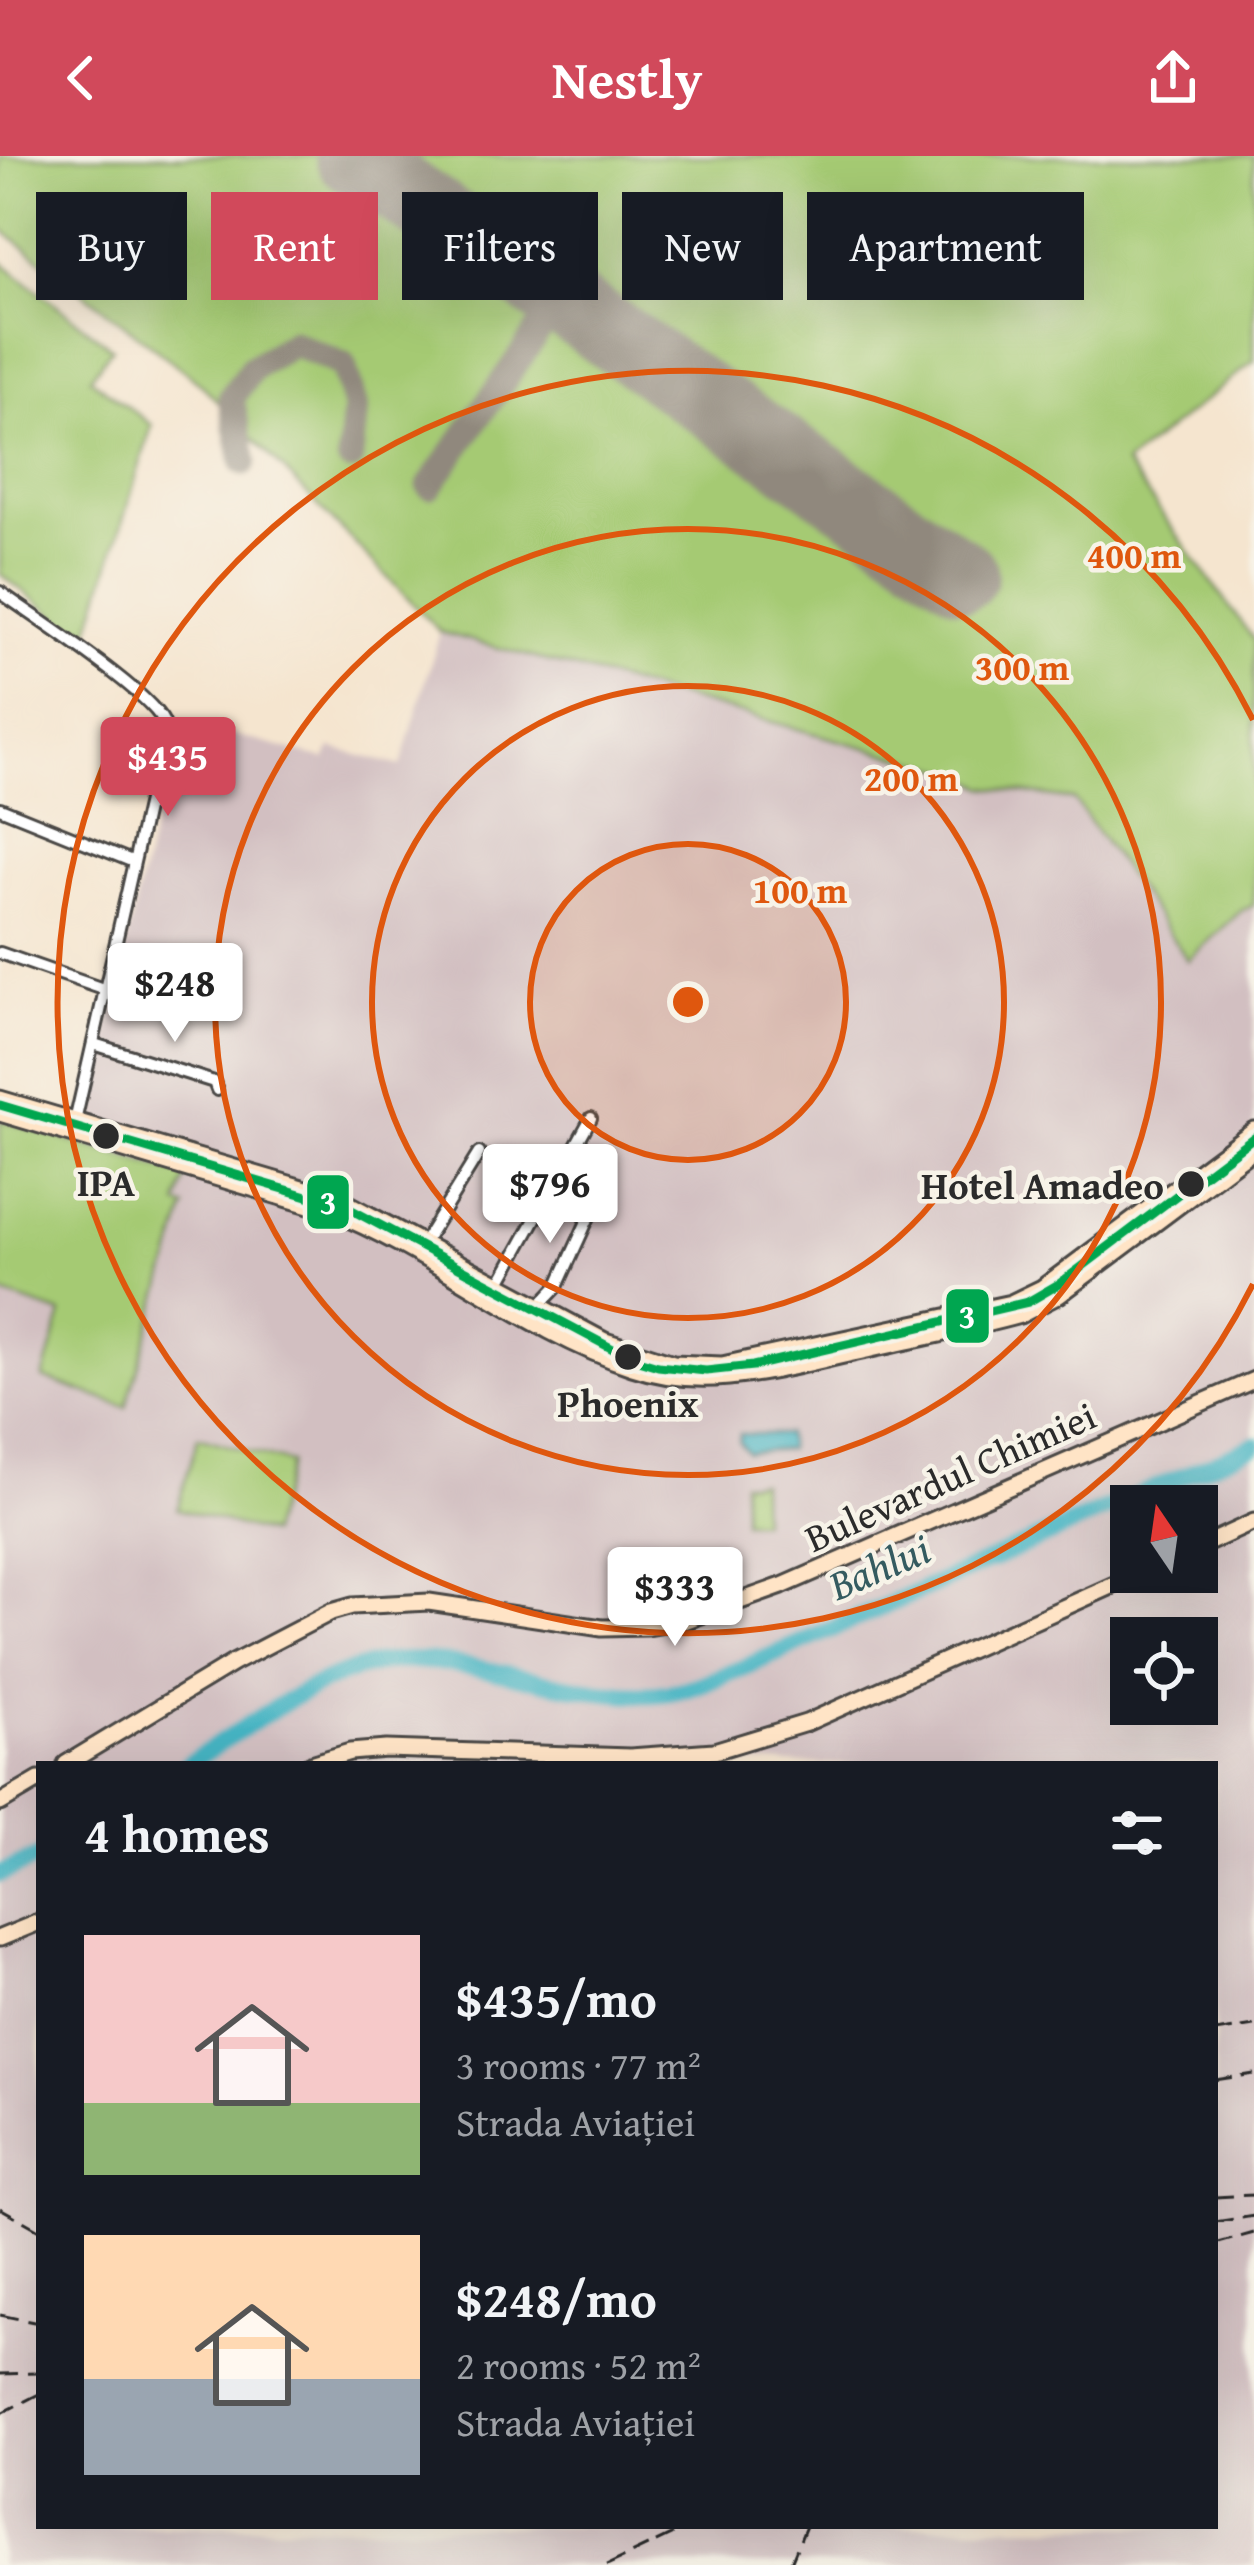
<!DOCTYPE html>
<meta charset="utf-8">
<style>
:root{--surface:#171b24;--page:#20242c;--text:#f1f3f6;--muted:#9ea1a6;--accent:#d1495b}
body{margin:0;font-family:"Gentium Book Plus",serif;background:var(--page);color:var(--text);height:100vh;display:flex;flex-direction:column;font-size:45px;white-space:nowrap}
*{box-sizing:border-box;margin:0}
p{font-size:39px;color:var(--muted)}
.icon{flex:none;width:66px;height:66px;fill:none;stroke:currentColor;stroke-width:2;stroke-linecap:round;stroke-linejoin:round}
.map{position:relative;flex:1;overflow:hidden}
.side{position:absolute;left:36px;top:1605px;width:1182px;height:768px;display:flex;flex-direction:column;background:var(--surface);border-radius:0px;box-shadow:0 12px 48px #0002}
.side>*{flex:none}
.hud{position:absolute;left:36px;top:36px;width:1182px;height:108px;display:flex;gap:24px}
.needle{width:78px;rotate:347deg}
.tools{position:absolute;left:1110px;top:1329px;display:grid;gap:24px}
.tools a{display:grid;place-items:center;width:108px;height:108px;border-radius:0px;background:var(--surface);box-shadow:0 12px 48px #0002;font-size:60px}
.price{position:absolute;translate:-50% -102px;padding:0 27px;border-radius:12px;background:#fff;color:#222;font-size:39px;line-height:78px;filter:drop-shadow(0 3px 6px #0008)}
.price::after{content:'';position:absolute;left:50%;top:72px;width:36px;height:27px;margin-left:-18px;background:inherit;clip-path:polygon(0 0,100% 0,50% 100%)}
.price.active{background:var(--accent);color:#fff}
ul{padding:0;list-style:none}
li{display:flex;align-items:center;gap:36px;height:300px;padding:0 48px}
li span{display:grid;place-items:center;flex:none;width:336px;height:240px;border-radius:0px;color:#555}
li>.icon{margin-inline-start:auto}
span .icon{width:144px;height:144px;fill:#fffc;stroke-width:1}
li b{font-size:51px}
h2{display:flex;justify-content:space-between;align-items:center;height:144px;padding:0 48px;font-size:51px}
.chip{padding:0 42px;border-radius:0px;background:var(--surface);box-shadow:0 12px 48px #0002;font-size:42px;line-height:108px}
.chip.active{background:var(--accent);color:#fff}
header{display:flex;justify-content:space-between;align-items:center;height:156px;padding:0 48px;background:var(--accent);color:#fff;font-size:54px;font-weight:600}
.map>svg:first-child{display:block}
.industrial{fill:#d2bfc1;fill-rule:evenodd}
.green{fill:#a5ca73;stroke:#687a4f;stroke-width:3}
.water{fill:#45b3c2;stroke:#386f76;stroke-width:3}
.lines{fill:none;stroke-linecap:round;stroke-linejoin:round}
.river{stroke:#45b3c2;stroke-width:18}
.taxiway{stroke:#90887d;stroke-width:27}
.runway{stroke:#90887d;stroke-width:72}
.street-casing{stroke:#494744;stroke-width:16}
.secondary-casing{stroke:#494744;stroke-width:21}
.street{stroke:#fff;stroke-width:10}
.secondary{stroke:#ffe4c6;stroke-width:15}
.rail{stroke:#2b2b2b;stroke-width:3;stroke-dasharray:18 9;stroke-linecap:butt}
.tram-1-casing{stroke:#f7f3e8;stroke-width:18}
.tram-1{stroke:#00a650;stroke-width:9}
.ring{fill:none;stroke:#df570e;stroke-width:6}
.stop-dot{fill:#2b2b2b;stroke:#f7f3e8;stroke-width:4.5}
.labels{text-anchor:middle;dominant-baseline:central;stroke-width:9;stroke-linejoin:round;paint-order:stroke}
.stop-label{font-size:39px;font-weight:bold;fill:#2b2b2b;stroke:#f7f3e8}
.street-label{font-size:39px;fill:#2b2b2b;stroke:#f7f3e8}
.water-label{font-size:42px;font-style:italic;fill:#345b60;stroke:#f7f3e8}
.centre{fill:#df570e;stroke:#f7f3e8;stroke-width:6}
.ring-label{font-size:36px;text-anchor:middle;font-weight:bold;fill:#df570e;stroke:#f7f3e8;stroke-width:9;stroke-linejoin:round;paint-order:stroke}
.line-badge{stroke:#f7f3e8;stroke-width:4.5}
.badge-label{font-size:33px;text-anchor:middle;font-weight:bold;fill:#fff}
</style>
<header><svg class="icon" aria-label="back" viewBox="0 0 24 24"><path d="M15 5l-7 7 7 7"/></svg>Nestly<svg class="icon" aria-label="share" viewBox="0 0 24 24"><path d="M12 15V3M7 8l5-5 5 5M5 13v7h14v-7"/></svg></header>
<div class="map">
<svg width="1254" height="2409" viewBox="0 0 1254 2409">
<rect width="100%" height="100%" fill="#f7f3e8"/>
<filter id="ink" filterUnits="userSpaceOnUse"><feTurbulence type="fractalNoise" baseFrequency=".00833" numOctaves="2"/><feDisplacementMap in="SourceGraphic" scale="24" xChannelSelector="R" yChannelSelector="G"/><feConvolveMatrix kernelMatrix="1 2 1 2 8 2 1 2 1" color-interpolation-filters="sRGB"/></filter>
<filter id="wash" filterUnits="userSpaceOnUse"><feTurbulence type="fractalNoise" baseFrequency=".004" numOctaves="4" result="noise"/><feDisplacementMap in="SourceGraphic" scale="48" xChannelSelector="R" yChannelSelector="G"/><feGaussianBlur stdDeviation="2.7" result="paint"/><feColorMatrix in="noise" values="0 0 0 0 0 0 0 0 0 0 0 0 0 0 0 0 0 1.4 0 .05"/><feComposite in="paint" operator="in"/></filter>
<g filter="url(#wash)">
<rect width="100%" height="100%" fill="#f5e5cf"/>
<!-- industrial -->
<path class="industrial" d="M440,476L956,616L985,632L1074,644L1187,803L1241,755L1254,749V2409H0V959L75,983L103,886L177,570L186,566L325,603L331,592L401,610ZM1131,1350H1197V1416H1131ZM1131,1482H1197V1548H1131ZM39,1608H1215V2370H39Z"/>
<!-- green -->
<path class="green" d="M0,0H1254V205L1125,308L1254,484V749L1241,755L1188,804L1074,644L985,631L956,616L440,476L200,227L0,72Z
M0,105L112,192L90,222L152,269L87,483L0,418Z
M0,964L186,1020L178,1049L186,1052L126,1251L43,1222L62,1158L0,1137Z
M198,1281L290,1307L269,1378L177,1353Z
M760,1325L761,1365H743L742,1326Z"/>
<!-- water -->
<path class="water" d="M740,1278H786L788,1293L747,1296L739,1286Z"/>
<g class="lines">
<!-- river -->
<path class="river" d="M188,1608C251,1569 325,1509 401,1505C486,1501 603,1554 682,1534C703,1529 723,1519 743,1512L1254,1289
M0,1718L39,1701"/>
<!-- taxiway -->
<path class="taxiway" d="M244,306L231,242L252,212L293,187L343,209L355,252L350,303
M430,330L560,144"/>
<!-- runway -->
<path class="runway" d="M351,0L962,419"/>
</g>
</g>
<g filter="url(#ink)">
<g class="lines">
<defs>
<path id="street" d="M0,436C31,459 158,540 165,570L74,970
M0,652L134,706
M0,797L106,834
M94,888L214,926L217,934
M421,1091L479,997
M492,1141L591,962
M538,1151L557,1131L594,1050"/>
<path id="secondary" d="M0,943L340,1043L605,1185L673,1207L722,1209L1011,1147L1042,1132L1254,974
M0,957L329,1055C435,1096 524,1175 632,1211C710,1238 789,1210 867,1194C918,1182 970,1173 1020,1159L1059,1139L1254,993
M1197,1392L1254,1366
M66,1608L233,1507L331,1456L352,1450L429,1446L602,1472L648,1471L687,1464L782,1430L1254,1224
M310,1608L350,1596L386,1593L630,1601L714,1595L806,1567L1143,1416
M0,1647L39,1624
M0,1782L39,1766"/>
</defs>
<!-- street casing -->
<use href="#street" class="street-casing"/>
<!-- secondary casing -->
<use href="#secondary" class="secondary-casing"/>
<!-- street -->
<use href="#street" class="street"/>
<!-- secondary -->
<use href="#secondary" class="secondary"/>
<!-- rail -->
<path class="rail" d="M1215,1876L1254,1870
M1215,1924L1254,1918
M1215,2041L1254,2039
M0,2052L39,2074
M1215,2066L1254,2060
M1215,2088L1254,2077
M0,2159L39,2167
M0,2218L39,2217
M0,2258L39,2238
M607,2409L690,2370
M790,2409L806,2370"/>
<defs>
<path id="tram-1" d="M0,949L348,1052L628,1201L658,1210L706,1215L753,1210L1028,1146L1059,1128L1254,981"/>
</defs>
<!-- tram-1 casing -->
<use href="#tram-1" class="tram-1-casing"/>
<!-- tram-1 -->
<use href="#tram-1" class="tram-1"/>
</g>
</g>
<!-- distance rings -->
<circle cx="688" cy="846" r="158" fill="#df570e" fill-opacity=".12"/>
<g class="ring">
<circle cx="688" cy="846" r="158"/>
<circle cx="688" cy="846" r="316"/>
<circle cx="688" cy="846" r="473"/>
<path d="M1253 1128A631 631 0 1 1 1253 564"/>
</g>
<!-- markers -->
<g class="stop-dot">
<circle cx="106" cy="980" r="15"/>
<circle cx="1191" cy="1028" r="15"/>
<circle cx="628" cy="1201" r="15"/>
</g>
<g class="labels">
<!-- stop labels -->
<g class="stop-label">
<text x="106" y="1025">IPA</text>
<text x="1164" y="1028" text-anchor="end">Hotel Amadeo</text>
<text x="628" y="1246">Phoenix</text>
</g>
<!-- street labels -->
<g class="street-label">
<text transform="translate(950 1320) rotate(-24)">Bulevardul Chimiei</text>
</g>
<!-- water labels -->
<g class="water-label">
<text transform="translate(879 1410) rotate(-23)">Bahlui</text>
</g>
</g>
<circle cx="688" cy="846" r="18" class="centre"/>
<g class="ring-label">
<text x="1134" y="412">400 m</text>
<text x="1022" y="524">300 m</text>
<text x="911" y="635">200 m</text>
<text x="800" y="747">100 m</text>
</g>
<g class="line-badge">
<rect x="305" y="1017" width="46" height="58" rx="12" fill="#00a650"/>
<rect x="944" y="1131" width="47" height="58" rx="12" fill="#00a650"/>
</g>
<g class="badge-label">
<text x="328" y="1058">3</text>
<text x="967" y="1172">3</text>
</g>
</svg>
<div class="tools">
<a><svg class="needle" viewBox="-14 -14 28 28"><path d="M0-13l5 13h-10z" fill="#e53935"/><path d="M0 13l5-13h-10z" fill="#9ea1a6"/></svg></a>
<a><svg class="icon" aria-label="locate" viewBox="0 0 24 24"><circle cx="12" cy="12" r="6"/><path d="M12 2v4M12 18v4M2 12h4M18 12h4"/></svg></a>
</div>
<b class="price active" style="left:168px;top:663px">$435</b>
<b class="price" style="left:175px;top:889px">$248</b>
<b class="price" style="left:550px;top:1090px">$796</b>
<b class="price" style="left:675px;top:1493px">$333</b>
<div class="hud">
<a class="chip">Buy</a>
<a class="chip active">Rent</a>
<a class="chip">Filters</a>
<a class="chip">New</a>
<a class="chip">Apartment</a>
</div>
<section class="side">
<h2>4 homes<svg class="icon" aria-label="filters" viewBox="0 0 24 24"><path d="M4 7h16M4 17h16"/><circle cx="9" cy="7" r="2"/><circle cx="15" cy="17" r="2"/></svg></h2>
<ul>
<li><span style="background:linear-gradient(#f6c9c9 70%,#8fb573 0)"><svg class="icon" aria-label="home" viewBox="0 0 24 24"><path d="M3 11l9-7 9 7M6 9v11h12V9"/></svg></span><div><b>$435/mo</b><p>3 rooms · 77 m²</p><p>Strada Aviației</p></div></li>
<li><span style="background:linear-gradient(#ffd9b3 60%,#9aa5b1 0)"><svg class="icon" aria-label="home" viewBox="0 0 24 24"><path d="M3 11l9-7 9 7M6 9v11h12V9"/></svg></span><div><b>$248/mo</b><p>2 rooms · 52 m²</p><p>Strada Aviației</p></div></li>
</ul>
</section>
</div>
